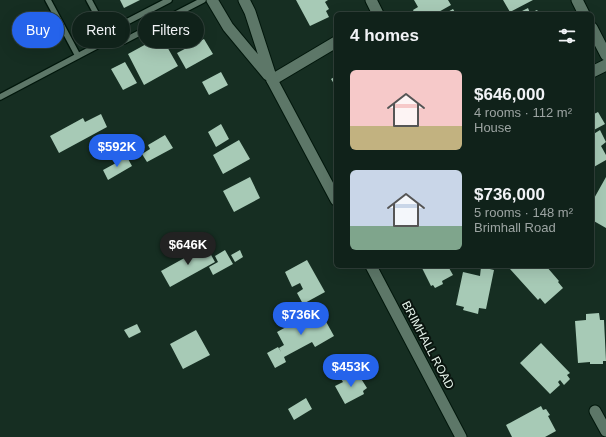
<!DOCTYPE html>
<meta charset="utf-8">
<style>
:root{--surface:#10221a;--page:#192a23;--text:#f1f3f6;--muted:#9ca4a2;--line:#303f39;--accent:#2563eb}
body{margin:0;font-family:Helvetica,sans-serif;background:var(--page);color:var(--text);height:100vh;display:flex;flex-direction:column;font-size:15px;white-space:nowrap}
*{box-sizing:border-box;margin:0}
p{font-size:13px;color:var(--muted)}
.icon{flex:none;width:22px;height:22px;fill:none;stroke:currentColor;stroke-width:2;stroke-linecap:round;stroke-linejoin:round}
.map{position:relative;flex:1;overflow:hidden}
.side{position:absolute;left:334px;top:12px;width:260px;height:256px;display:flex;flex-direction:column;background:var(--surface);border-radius:6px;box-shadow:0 4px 16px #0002,0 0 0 1px var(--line)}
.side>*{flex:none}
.guide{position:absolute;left:12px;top:12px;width:262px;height:36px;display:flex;gap:8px}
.price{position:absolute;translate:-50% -34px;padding:0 9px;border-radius:14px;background:var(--accent);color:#fff;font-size:13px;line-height:26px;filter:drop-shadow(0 1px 2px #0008)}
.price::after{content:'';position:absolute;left:50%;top:24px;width:12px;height:9px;margin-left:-6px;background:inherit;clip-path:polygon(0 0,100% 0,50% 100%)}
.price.selected{background:#222;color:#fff}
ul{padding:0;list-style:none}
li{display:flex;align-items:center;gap:12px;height:100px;padding:0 16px}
li span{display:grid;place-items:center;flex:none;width:112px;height:80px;border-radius:6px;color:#555}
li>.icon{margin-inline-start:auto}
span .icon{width:48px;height:48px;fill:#fffc;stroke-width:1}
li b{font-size:17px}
h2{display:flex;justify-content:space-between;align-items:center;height:48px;padding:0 16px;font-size:17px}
.tag{padding:0 14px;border-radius:18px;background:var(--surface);box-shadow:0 4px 16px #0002,0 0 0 1px var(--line);font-size:14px;line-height:36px}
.tag.selected{background:var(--accent);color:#fff}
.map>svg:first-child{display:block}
.building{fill:#a7cab6}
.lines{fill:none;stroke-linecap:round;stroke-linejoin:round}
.service-casing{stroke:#01160b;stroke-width:8}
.minor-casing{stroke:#01160b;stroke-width:13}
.tertiary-casing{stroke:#01160b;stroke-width:13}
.service{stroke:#5d7768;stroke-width:5.5}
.minor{stroke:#5d7768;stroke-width:11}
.tertiary{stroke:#5d7768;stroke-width:11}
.labels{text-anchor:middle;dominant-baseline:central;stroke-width:4;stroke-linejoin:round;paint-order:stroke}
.street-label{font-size:12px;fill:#e3f1e8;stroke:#09140e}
</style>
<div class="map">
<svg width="606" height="437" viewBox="0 0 606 437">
<rect width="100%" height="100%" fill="#162e22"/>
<!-- building -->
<path class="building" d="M120,0H140L124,8Z
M296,0H328L325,2L329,9L326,11L329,17L310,26Z
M414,0H448L451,5L435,14H415L413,10L418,7Z
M503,0H533L510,12Z
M528,8L530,13L537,10L540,14H516Z
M453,9L456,14H444Z
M161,36L178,66L144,85L128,54Z
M204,39L213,54L186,69L177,53Z
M125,62L137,83L123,90L111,69Z
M221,72L228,85L209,95L202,82Z
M336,76V87L331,79Z
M598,112L605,124L592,131V115Z
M101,114L107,127L59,153L50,136L83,118L85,122Z
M221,124L229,139L216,147L208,132Z
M600,130L606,142L601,146L606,155V160L592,168V135Z
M165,135L173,148L147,162L142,154L150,149L148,145Z
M239,140L250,159L223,174L213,155Z
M127,157L132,166L108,180L103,170Z
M250,177L260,198L234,212L223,191Z
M606,177V228L592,220V202Z
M206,246L215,262L170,287L161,271Z
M225,250L233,264L213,275L209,267L218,262L215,256Z
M240,250L243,257L235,262L231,255Z
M307,260L325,292L303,304L297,293L303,289L300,283L292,287L285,272Z
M421,266H452L449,268L453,275L442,281L443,284L435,288L433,285L431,286Z
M513,266H546L559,281L558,282L563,288L545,304L540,298L538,300L510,269Z
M481,267L494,270L486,309L479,308L478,314L463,310L464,307L456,305L463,272L480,276Z
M319,309L334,336L315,347L312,342L284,357L286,362L275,368L267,353L278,347L281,352L279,348L284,345L277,332Z
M599,313L600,320H604L606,361H603V364H590V362L578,363L575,321L586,320V314Z
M137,324L141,332L129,338L124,330Z
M196,330L210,355L183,369L170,344Z
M541,343L570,373L567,375L570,379L564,385L560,380L558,382L560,385L550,394L520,363Z
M353,373L356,379L360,377L367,388L363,391L364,394L345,404L335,386L343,382L341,379Z
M306,398L312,409L294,420L288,409Z
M541,406L543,410L546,409L550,415L548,416L556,431L545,437H512L506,425Z"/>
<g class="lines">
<defs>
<path id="service" d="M48,0L78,56
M89,0L110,39
M110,39L117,27L169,0
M0,97L110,39L124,41L203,0"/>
<path id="minor" d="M371,0L378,14
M577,0L584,14
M592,28L606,55
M592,72L606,65
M272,80L336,42
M595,411L606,431"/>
<path id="tertiary" d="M212,0L228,27L268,75
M244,0L250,12L272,80L336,200
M371,266L461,437"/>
</defs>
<!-- service casing -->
<use href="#service" class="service-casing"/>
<!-- minor casing -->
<use href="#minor" class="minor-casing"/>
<!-- tertiary casing -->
<use href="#tertiary" class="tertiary-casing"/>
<!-- service -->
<use href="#service" class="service"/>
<!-- minor -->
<use href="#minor" class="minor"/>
<!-- tertiary -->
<use href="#tertiary" class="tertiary"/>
</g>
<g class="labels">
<!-- street labels -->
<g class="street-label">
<text transform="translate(428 345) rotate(62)">BRIMHALL ROAD</text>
</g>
</g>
</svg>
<b class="price" style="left:117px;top:168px">$592K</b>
<b class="price selected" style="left:188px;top:266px">$646K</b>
<b class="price" style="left:301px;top:336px">$736K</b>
<b class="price" style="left:351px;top:388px">$453K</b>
<div class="guide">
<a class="tag selected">Buy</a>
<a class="tag">Rent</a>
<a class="tag">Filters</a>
</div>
<section class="side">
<h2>4 homes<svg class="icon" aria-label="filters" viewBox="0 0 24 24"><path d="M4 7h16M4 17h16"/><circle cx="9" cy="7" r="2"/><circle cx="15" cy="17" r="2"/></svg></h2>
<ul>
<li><span style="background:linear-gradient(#f6c9c9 70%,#c2b280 0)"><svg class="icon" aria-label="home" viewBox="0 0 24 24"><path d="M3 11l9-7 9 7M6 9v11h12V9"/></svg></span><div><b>$646,000</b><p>4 rooms · 112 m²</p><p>House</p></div></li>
<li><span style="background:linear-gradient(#c9d6e8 70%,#7fa58c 0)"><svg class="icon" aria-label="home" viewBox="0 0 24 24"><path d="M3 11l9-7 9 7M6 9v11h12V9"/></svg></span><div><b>$736,000</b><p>5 rooms · 148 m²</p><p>Brimhall Road</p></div></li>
</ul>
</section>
</div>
